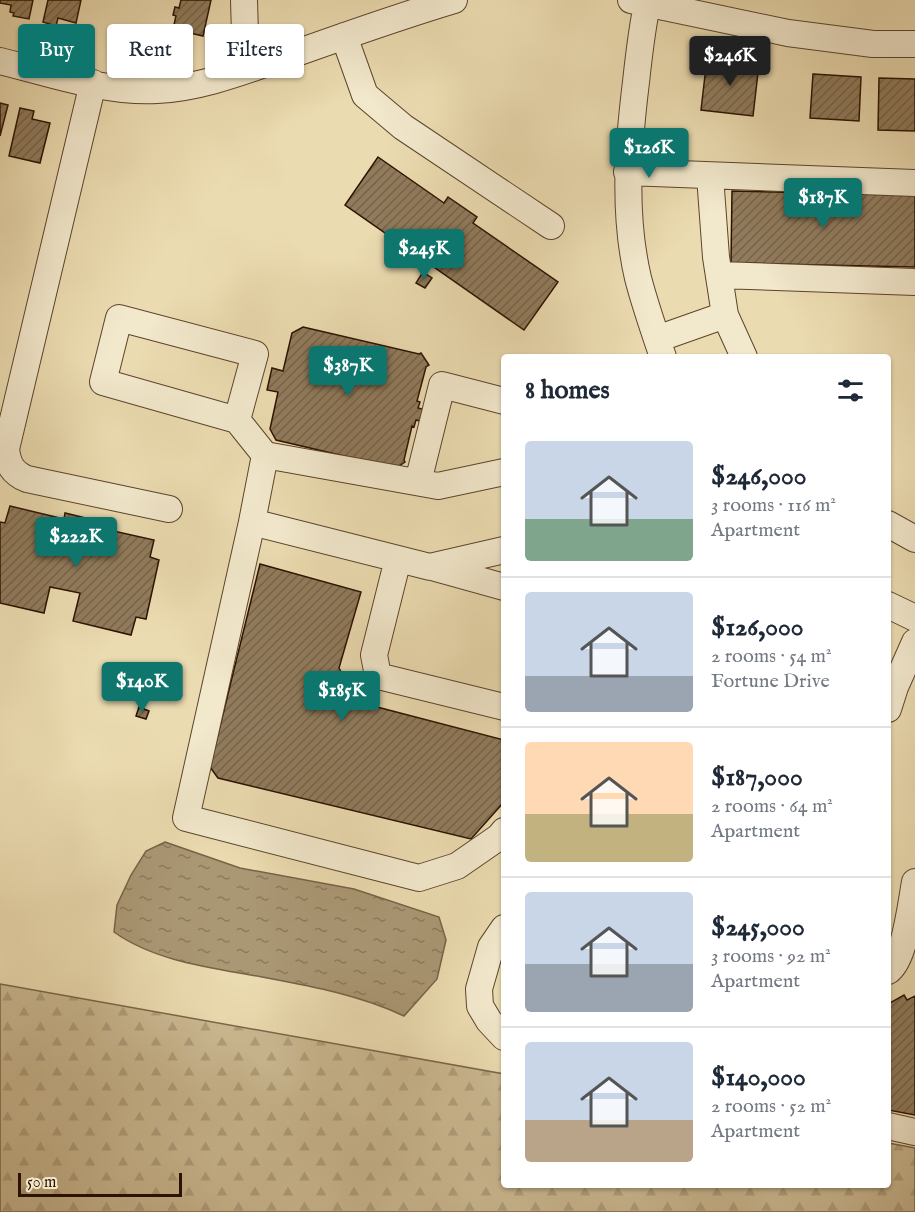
<!DOCTYPE html>
<meta charset="utf-8">
<style>
:root{--surface:#fff;--page:#f2f2f3;--text:#1f2937;--muted:#747a83;--line:#e0e1e3;--accent:#0f766e}
body{margin:0;font-family:"IM FELL English",serif;background:var(--page);color:var(--text);height:100vh;display:flex;flex-direction:column;font-size:22px;white-space:nowrap}
*{box-sizing:border-box;margin:0}
p{font-size:20px;color:var(--muted)}
.icon{flex:none;width:33px;height:33px;fill:none;stroke:currentColor;stroke-width:2;stroke-linecap:round;stroke-linejoin:round}
.map{position:relative;flex:1;overflow:hidden}
.details{position:absolute;left:501px;top:354px;width:390px;height:834px;display:flex;flex-direction:column;background:var(--surface);border-radius:6px;box-shadow:0 2px 4px #0004}
.details>*{flex:none}
.banner{position:absolute;left:18px;top:24px;width:393px;height:54px;display:flex;gap:12px}
.scale{position:absolute;left:18px;bottom:15px;width:164px;box-sizing:border-box;padding-left:6px;border:3px solid #2d1200;border-top:0;font-size:16px;line-height:21px;white-space:nowrap;color:#2d1200;-webkit-text-stroke:4px #f2e8cc;paint-order:stroke}
.price{position:absolute;translate:-50% -51px;padding:0 14px;border-radius:6px;background:var(--accent);color:#fff;font-size:20px;line-height:39px;filter:drop-shadow(0 2px 3px #0008)}
.price::after{content:'';position:absolute;left:50%;top:36px;width:18px;height:14px;margin-left:-9px;background:inherit;clip-path:polygon(0 0,100% 0,50% 100%)}
.price.on{background:#222;color:#fff}
ul{padding:0;list-style:none}
li{display:flex;align-items:center;gap:18px;height:150px;padding:0 24px}
li+li{border-top:2px solid var(--line)}
li span{display:grid;place-items:center;flex:none;width:168px;height:120px;border-radius:6px;color:#555}
li>.icon{margin-inline-start:auto}
span .icon{width:72px;height:72px;fill:#fffc;stroke-width:1}
li b{font-size:26px}
h2{display:flex;justify-content:space-between;align-items:center;height:72px;padding:0 24px;font-size:26px}
.tag{padding:0 21px;border-radius:6px;background:var(--surface);box-shadow:0 2px 4px #0004;font-size:21px;line-height:54px}
.tag.on{background:var(--accent);color:#fff}
.map>svg:first-child{display:block}
.forest{fill:url(#forest-firs);stroke:#7c6649;stroke-width:1.5}
.water{fill:url(#water-ripples);stroke:#786246;stroke-width:1.5}
.building{fill:url(#building-hatch);stroke:#2d1200;stroke-width:1.5}
.lines{fill:none;stroke-linecap:round;stroke-linejoin:round}
.minor-casing{stroke:#5c442c;stroke-width:28}
.minor{stroke:#f2e8cc;stroke-width:26}
</style>
<div class="map">
<svg width="915" height="1212" viewBox="0 0 915 1212">
<defs>
<pattern id="forest-firs" width="22" height="20" patternUnits="userSpaceOnUse" patternTransform="scale(1.5)"><rect width="22" height="20" fill="#cbb992"/><path d="M5 1l3.5 6h-7zM16 11l3.5 6h-7z" fill="#af9e7c"/></pattern>
<pattern id="water-ripples" width="26" height="14" patternUnits="userSpaceOnUse" patternTransform="scale(1.5)"><rect width="26" height="14" fill="#aa9774"/><path d="M2 4q2-2 4 0t4 0M15 11q2-2 4 0t4 0" fill="none" stroke="#8b7a5d"/></pattern>
<pattern id="building-hatch" width="6" height="6" patternUnits="userSpaceOnUse" patternTransform="scale(1.5)"><rect width="6" height="6" fill="#907b5c"/><path d="M-1 1l2-2M0 6l6-6M5 7l2-2" fill="none" stroke="#76634a"/></pattern>
</defs>
<rect width="100%" height="100%" fill="#ebdbb0"/>
<filter id="stains"><feTurbulence type="fractalNoise" baseFrequency=".00333" numOctaves="4"/><feColorMatrix values="0 0 0 0 .2 0 0 0 0 .09 0 0 0 0 .02 0 0 0 .5 -.17"/></filter>
<radialGradient id="worn" r=".72"><stop offset=".6" stop-color="#630" stop-opacity="0"/><stop offset="1" stop-color="#630" stop-opacity=".3"/></radialGradient>
<!-- forest -->
<path class="forest" d="M0,984L504,1074V1185H888V1143L915,1148V1212H0Z"/>
<!-- water -->
<path class="water" d="M165,842L240,868L354,889L439,917L446,940L437,979L404,1016C360,995 310,986 262,977C213,968 156,962 114,932L117,905L131,875L146,851Z"/>
<!-- building -->
<path class="building" d="M0,0H33L29,19L13,16L14,13L10,12L11,5L0,3Z
M48,0H81L76,23L58,18L56,26L43,22Z
M181,0H211L203,36L173,29L176,16L173,15L175,7L179,8Z
M707,58L759,64L753,116L701,110Z
M813,74L861,77L859,121L810,118Z
M879,78L915,79V131L878,130Z
M0,103L8,105L0,136Z
M20,108L34,111L32,119L50,123L40,163L9,156Z
M378,157L444,203L448,197L477,217L473,223L558,282L524,330L345,205Z
M732,191L915,195V267L731,263Z
M423,272L432,278L425,288L416,283Z
M303,327L419,354L421,353L429,365L426,367L417,401L420,402L418,408L426,410L423,422L416,420L414,427L412,426L404,460L405,462L393,470L391,467L276,440L270,429L278,392L267,390L272,368L283,371L292,333Z
M10,506L64,519L65,513L102,522L100,528L154,540L150,557L159,560L146,619L136,617L131,635L73,621L80,593L50,587L44,613L0,603V522L5,523Z
M260,564L361,592L339,668L358,702L504,740V802L471,839L218,778L210,767Z
M139,707L149,711L146,719L136,716Z
M904,995L907,1000L915,996V1115L888,1110V1010L890,1009L888,1004Z"/>
<g class="lines">
<defs>
<path id="minor" d="M244,0L245,34L256,67
M631,0L788,33L873,44H915
M648,0C642,27 639,54 636,82C628,147 623,214 638,278C645,305 654,331 663,357
M344,36L365,95L403,127L551,226
M0,61C50,73 105,93 157,90C201,88 244,71 285,57C341,37 397,17 454,0
M93,83L6,449C8,464 12,473 27,479L169,509
M627,172L915,183
M710,176L716,257L725,315L744,357
M719,275L915,282
M657,339L725,315
M237,420L255,354L119,318L103,382L237,420L265,455L438,486L504,472
M265,455L252,522L430,567L504,550
M418,482L442,385L504,401
M252,522L186,818L419,878L457,866L499,837L504,831
M888,524L915,539
M398,559L374,655L378,676L504,707
M432,567L504,587
M888,605L915,618
M888,709L895,687L915,642
M504,928L491,947L479,989L480,1006L489,1021L504,1037
M888,971C905,960 911,903 915,882
M888,1126L915,1132"/>
</defs>
<!-- minor casing -->
<use href="#minor" class="minor-casing"/>
<!-- minor -->
<use href="#minor" class="minor"/>
</g>
<rect width="100%" height="100%" filter="url(#stains)"/>
<rect width="100%" height="100%" fill="url(#worn)"/>
</svg>
<div class="scale">50 m</div>
<b class="price on" style="left:730px;top:87px">$246K</b>
<b class="price" style="left:649px;top:179px">$126K</b>
<b class="price" style="left:823px;top:229px">$187K</b>
<b class="price" style="left:424px;top:280px">$245K</b>
<b class="price" style="left:348px;top:397px">$387K</b>
<b class="price" style="left:76px;top:568px">$222K</b>
<b class="price" style="left:142px;top:713px">$140K</b>
<b class="price" style="left:342px;top:722px">$185K</b>
<div class="banner">
<a class="tag on">Buy</a>
<a class="tag">Rent</a>
<a class="tag">Filters</a>
</div>
<section class="details">
<h2>8 homes<svg class="icon" aria-label="filters" viewBox="0 0 24 24"><path d="M4 7h16M4 17h16"/><circle cx="9" cy="7" r="2"/><circle cx="15" cy="17" r="2"/></svg></h2>
<ul>
<li><span style="background:linear-gradient(#c9d6e8 65%,#7fa58c 0)"><svg class="icon" aria-label="home" viewBox="0 0 24 24"><path d="M3 11l9-7 9 7M6 9v11h12V9"/></svg></span><div><b>$246,000</b><p>3 rooms · 116 m²</p><p>Apartment</p></div></li>
<li><span style="background:linear-gradient(#c9d6e8 70%,#9aa5b1 0)"><svg class="icon" aria-label="home" viewBox="0 0 24 24"><path d="M3 11l9-7 9 7M6 9v11h12V9"/></svg></span><div><b>$126,000</b><p>2 rooms · 54 m²</p><p>Fortune Drive</p></div></li>
<li><span style="background:linear-gradient(#ffd9b3 60%,#c2b280 0)"><svg class="icon" aria-label="home" viewBox="0 0 24 24"><path d="M3 11l9-7 9 7M6 9v11h12V9"/></svg></span><div><b>$187,000</b><p>2 rooms · 64 m²</p><p>Apartment</p></div></li>
<li><span style="background:linear-gradient(#c9d6e8 60%,#9aa5b1 0)"><svg class="icon" aria-label="home" viewBox="0 0 24 24"><path d="M3 11l9-7 9 7M6 9v11h12V9"/></svg></span><div><b>$245,000</b><p>3 rooms · 92 m²</p><p>Apartment</p></div></li>
<li><span style="background:linear-gradient(#c9d6e8 65%,#b9a48a 0)"><svg class="icon" aria-label="home" viewBox="0 0 24 24"><path d="M3 11l9-7 9 7M6 9v11h12V9"/></svg></span><div><b>$140,000</b><p>2 rooms · 52 m²</p><p>Apartment</p></div></li>
</ul>
</section>
</div>
